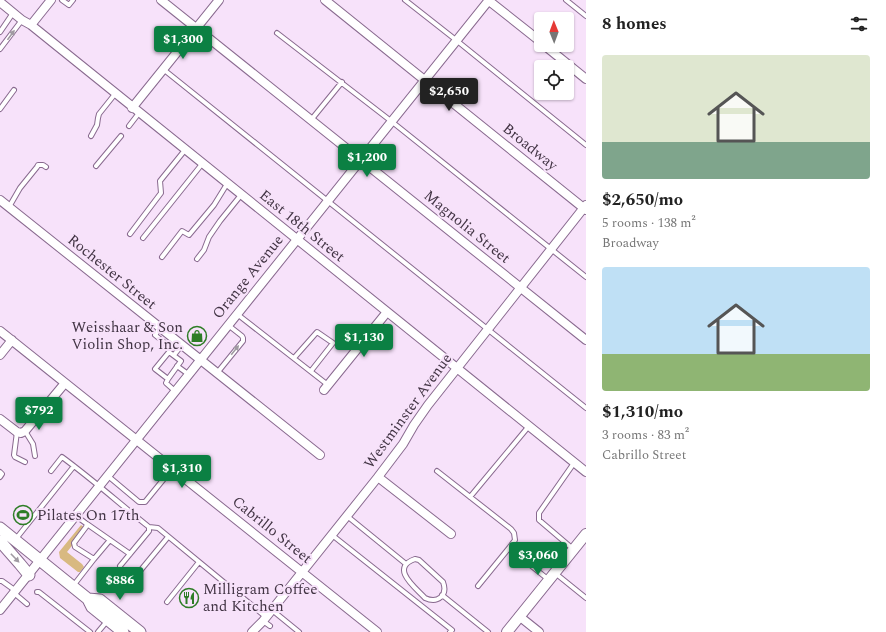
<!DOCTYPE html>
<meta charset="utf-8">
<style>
:root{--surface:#fff;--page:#f6f6f6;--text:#222;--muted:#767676;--accent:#0b8043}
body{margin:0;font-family:Spectral,serif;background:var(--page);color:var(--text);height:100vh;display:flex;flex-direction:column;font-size:15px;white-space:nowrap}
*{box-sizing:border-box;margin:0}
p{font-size:13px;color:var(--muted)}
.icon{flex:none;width:22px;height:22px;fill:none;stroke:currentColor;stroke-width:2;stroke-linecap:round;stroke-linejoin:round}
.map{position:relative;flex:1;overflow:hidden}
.panel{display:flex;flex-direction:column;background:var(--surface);width:300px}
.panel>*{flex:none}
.needle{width:26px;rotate:359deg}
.tools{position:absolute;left:534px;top:12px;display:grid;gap:8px}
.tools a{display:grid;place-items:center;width:40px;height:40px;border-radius:4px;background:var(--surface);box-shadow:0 1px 3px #0004;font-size:20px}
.price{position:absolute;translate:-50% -34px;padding:0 9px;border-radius:4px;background:var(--accent);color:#fff;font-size:13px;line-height:26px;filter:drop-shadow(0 1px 2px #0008)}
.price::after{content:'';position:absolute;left:50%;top:24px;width:12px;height:9px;margin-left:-6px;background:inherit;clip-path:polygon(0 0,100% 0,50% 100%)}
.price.active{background:#222;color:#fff}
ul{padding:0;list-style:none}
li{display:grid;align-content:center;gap:8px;height:212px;padding:0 16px}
li span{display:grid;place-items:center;height:124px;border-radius:4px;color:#555}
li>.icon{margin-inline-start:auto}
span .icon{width:72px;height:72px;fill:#fffc;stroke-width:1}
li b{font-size:17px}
h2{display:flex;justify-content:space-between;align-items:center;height:48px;padding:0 16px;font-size:17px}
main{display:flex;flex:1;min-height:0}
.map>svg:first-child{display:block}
.green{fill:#d8b981}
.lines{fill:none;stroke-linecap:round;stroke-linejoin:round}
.service-casing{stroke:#896a8f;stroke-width:6}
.minor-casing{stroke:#896a8f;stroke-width:10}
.tertiary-casing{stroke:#896a8f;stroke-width:12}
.secondary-casing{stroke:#896a8f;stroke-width:13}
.service{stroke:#fff;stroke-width:4}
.minor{stroke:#fff;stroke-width:8}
.tertiary{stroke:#fff;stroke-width:10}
.secondary{stroke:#fff;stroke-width:11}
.oneway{fill:#a09aa2}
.labels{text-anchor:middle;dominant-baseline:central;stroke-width:4;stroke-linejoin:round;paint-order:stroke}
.street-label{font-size:15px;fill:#423444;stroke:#f7e2fa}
.poi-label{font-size:15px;fill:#423444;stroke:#f7e2fa;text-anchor:start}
</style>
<main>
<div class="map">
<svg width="586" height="632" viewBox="0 0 586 632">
<rect width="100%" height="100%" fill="#f7e2fa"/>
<!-- green -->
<path class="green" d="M81,525L84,527L85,529L67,552L82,564L84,567L80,572H78L60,558L59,552Z"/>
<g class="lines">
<defs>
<path id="service" d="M62,0L69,5L73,0
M405,0L456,40L586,145
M566,0L586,16
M0,32L13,13
M277,33L391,121L586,277
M0,49L22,20
M163,69L586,408
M0,109L14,90
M311,120L342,82
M129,126L139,113
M91,136L97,125L98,118L99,114L115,94
M96,166L121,136
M9,207L20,188L37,167L38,165H43L46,167
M130,234L161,193L160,181L185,150
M143,238L202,164
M162,257L182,231L189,235L214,205L227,184
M197,259L204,250L209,237L220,221L241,195
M237,314L328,385
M160,328L155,335L170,347L169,352L155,369L168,379
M169,352L181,361L168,379L166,383L175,391
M174,355L182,345
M294,358L317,332L333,343L311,371
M177,366L188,374
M217,373L243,341V338L242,336L228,325
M25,431L33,444L35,456
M17,432L14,455L15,457L25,462
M51,471L62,457C92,479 120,504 149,527V531L120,566
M437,471L511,529L514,533L515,540L509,548
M0,472L2,474L0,477
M108,476L139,502H145L172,469
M470,497L529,426
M347,516L406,564
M87,524L130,554
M149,527L158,528L266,617
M332,535L452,630L450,632
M15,540L74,466
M573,549L539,520V513L574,463
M94,559L110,540
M415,559L419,560L443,582C448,595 438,604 425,598C416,588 389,568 415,559Z
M140,571L168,537
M555,573L586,598
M0,581H2L16,591
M73,586L94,559L75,547L74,543L86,527L87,524L76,516
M478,586L509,548L549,580
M37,592H39L90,632
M14,593L27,604
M442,595L488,632
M167,602L199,562
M272,610L299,632
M263,621L270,626
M98,632L108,620"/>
<path id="minor" d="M161,0L586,340
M325,0L586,210
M488,0L541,42
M0,2L22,20L31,25L586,472
M31,25L51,0
M544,45L586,79
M132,108L219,0
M0,200L320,455
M0,331L377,632
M0,355L12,340
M324,390L387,312
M0,419L17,432L21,433L25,431L65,383
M378,477L451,534
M0,610L489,0
M519,616L539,632
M252,632L263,621L378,477L403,444L414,425L428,405L586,205"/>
<path id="tertiary" d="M507,632L586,534"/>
<path id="secondary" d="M0,528L88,599L92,607L123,632
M0,541L20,564L29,575
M88,599L100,600L140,632"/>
</defs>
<!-- service casing -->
<use href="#service" class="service-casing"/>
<!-- minor casing -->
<use href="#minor" class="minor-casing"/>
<!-- tertiary casing -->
<use href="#tertiary" class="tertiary-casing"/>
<!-- secondary casing -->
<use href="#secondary" class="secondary-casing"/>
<!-- service -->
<use href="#service" class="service"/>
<!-- minor -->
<use href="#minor" class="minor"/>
<!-- tertiary -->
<use href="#tertiary" class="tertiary"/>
<!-- secondary -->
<use href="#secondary" class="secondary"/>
</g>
<!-- one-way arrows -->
<defs><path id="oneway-solid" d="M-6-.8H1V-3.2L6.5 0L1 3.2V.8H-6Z"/></defs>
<g class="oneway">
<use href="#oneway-solid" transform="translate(11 35) rotate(-54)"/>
<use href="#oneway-solid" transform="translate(235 350) rotate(-51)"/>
<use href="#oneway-solid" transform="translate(15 558) rotate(46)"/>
</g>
<!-- icons -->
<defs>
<symbol id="shop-ring" viewBox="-11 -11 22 22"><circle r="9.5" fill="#f7e2fa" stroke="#2e7d26" stroke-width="1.5"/><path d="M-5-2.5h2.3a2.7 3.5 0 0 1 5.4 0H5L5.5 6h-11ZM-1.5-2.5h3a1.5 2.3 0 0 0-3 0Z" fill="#2e7d26"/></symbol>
<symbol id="stadium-ring" viewBox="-11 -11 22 22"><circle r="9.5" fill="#f7e2fa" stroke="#2e7d26" stroke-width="1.5"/><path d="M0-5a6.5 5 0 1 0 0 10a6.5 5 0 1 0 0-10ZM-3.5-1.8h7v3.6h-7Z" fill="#2e7d26"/></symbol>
<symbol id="restaurant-ring" viewBox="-11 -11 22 22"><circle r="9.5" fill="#f7e2fa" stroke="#2e7d26" stroke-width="1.5"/><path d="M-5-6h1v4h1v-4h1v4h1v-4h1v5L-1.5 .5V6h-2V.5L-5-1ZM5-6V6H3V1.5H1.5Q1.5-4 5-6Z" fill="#2e7d26"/></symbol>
</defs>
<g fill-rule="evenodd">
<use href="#shop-ring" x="186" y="325" width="22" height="22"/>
<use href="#stadium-ring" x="12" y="504" width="22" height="22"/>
<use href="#restaurant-ring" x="178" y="587" width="22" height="22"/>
</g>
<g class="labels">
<!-- street labels -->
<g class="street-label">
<text transform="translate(530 147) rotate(39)">Broadway</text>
<text transform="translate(302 226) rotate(39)">East 18th Street</text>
<text transform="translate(467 227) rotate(39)">Magnolia Street</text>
<text transform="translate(112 272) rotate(39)">Rochester Street</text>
<text transform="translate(248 277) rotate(-51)">Orange Avenue</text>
<text transform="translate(408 411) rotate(-54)">Westminster Avenue</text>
<text transform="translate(272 530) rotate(39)">Cabrillo Street</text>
</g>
<!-- poi labels -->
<g class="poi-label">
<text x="183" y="327" text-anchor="end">Weisshaar &amp; Son<tspan x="183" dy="17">Violin Shop, Inc.</tspan></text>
<text x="37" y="515">Pilates On 17th</text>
<text x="203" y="589">Milligram Coffee<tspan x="203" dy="17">and Kitchen</tspan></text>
</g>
</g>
</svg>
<div class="tools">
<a><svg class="needle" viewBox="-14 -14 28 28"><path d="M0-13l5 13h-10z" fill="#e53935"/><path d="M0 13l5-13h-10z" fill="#767676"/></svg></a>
<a><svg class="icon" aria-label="locate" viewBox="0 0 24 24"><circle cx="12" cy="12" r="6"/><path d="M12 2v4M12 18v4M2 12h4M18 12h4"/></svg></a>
</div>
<b class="price" style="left:183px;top:60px">$1,300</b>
<b class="price active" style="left:449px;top:112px">$2,650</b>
<b class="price" style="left:367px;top:178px">$1,200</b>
<b class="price" style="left:364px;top:358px">$1,130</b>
<b class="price" style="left:39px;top:431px">$792</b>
<b class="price" style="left:182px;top:489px">$1,310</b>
<b class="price" style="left:538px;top:576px">$3,060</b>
<b class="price" style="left:120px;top:601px">$886</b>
</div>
<section class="panel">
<h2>8 homes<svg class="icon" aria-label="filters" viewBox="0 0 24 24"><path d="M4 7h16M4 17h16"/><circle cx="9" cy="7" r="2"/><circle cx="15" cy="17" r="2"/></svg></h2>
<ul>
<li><span style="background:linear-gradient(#dfe7d0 70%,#7fa58c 0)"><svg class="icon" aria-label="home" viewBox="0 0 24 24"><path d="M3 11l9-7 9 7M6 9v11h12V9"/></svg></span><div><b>$2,650/mo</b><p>5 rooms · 138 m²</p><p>Broadway</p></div></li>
<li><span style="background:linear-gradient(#bfe0f5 70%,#8fb573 0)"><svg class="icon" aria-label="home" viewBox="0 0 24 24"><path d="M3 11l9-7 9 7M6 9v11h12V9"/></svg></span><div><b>$1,310/mo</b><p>3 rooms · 83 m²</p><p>Cabrillo Street</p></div></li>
</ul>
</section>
</main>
